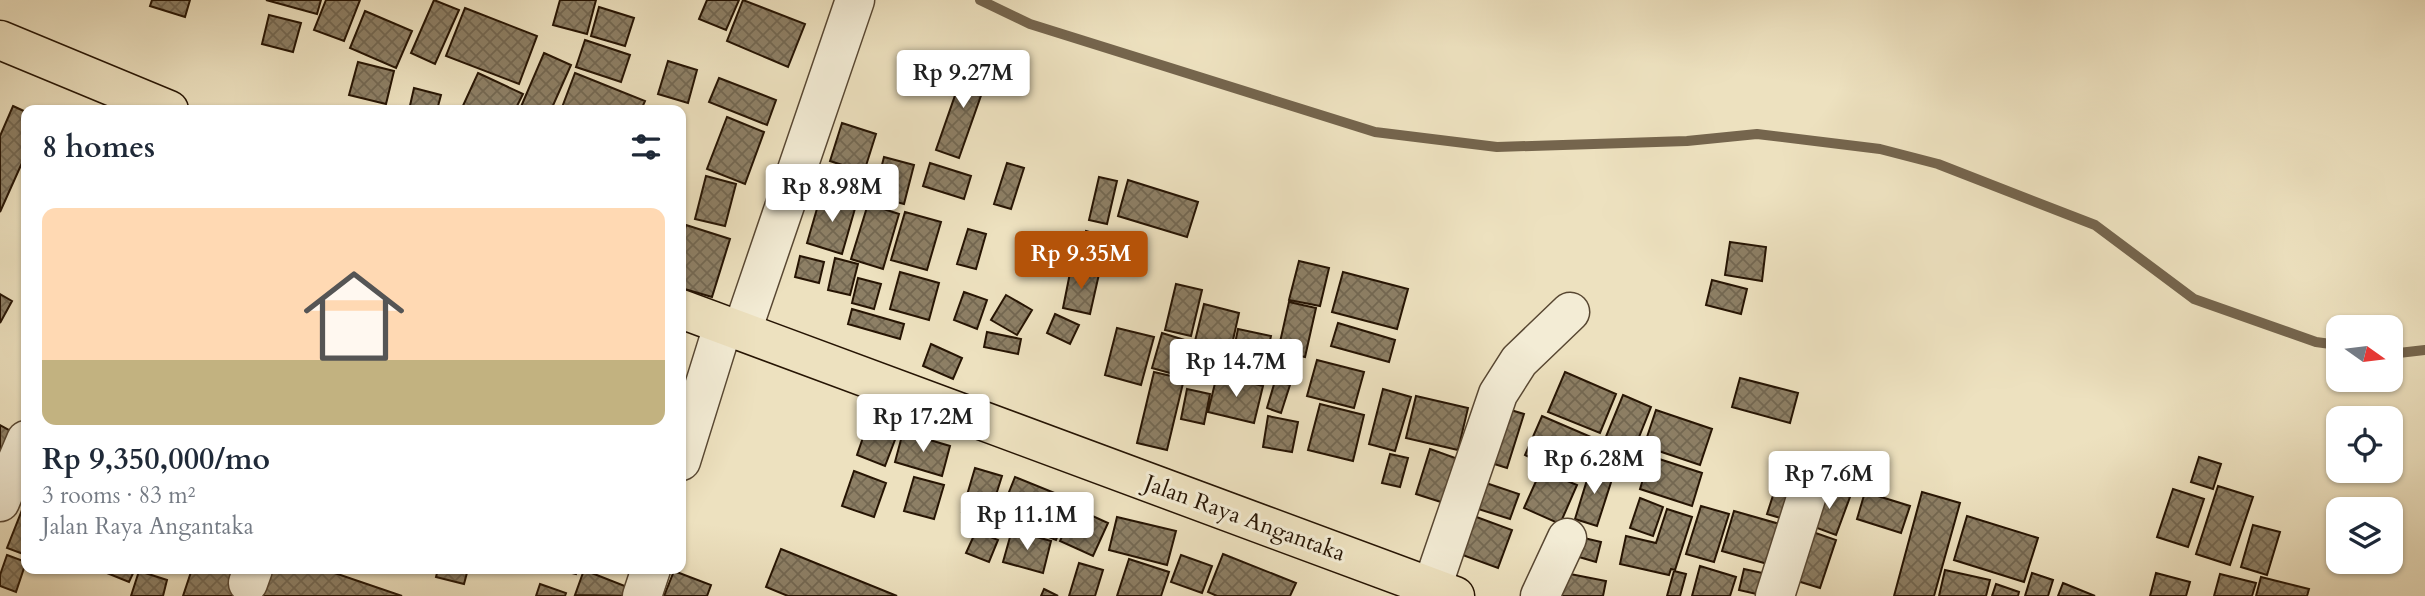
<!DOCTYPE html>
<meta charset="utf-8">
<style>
:root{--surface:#fff;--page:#f6f6f7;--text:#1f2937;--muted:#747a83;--accent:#b45309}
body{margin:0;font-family:Cardo,serif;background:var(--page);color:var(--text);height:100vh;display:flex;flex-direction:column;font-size:26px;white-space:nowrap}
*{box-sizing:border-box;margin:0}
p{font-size:23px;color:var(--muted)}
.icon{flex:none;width:38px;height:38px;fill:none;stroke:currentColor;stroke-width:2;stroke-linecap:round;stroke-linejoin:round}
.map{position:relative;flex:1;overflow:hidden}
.side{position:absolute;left:21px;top:105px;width:665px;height:469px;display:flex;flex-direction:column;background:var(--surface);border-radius:14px;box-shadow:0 2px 5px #0004}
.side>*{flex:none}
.needle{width:46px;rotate:104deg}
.buttons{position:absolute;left:2326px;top:315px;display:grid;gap:14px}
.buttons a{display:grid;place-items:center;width:77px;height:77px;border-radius:14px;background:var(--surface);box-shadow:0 2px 5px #0004;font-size:35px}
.price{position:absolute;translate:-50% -60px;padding:0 16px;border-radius:7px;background:#fff;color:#222;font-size:23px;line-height:46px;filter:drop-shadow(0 2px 4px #0008)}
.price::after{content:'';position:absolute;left:50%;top:42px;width:21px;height:16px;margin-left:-10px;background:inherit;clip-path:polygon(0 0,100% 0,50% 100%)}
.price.current{background:var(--accent);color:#fff}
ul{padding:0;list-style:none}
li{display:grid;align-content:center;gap:14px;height:371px;padding:0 21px}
li span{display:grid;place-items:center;height:217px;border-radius:14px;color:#555}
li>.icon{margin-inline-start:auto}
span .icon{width:126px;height:126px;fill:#fffc;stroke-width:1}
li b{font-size:30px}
h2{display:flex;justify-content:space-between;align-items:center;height:84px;padding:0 21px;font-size:30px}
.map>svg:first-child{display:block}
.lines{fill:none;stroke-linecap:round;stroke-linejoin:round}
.stream{stroke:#75654d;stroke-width:10}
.building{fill:url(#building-cross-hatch);stroke:#261403;stroke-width:2}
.minor-casing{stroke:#584732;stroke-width:41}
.major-casing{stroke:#261403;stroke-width:41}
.minor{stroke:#f3ecd5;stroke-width:38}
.major{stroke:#ede1bf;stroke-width:38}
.labels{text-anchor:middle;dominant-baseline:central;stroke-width:6;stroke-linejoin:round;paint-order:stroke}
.street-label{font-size:23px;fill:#261403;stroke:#f3ecd5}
</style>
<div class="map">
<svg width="2425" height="596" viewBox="0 0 2425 596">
<defs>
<pattern id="building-cross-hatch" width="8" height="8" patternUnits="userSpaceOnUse" patternTransform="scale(1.75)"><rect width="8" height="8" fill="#8d7f65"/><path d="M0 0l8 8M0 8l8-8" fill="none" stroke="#736751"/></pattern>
</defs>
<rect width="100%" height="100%" fill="#ede1bf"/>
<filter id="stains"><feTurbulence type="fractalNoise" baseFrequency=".00286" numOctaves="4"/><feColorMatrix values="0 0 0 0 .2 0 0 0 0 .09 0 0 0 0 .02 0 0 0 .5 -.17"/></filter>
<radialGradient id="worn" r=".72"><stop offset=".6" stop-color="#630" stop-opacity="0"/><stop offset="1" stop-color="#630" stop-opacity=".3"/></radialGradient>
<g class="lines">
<!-- stream -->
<path class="stream" d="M980,0L1030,24L1375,132L1497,147L1687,141L1757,134L1880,149L1938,164L2095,225L2194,299L2316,342L2338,345
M2390,354L2425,350"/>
</g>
<!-- building -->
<path class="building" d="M152,0H190L185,17L150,6Z
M266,0H321L317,14Z
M326,0H360L344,41L314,30Z
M434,0L459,10L435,64L411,53Z
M560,0H596L587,34L553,25Z
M707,0H739L726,30L699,19Z
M743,0L805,24L788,67L727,41Z
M599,7L634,18L625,46L591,36Z
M465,8L537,36L519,84L446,56Z
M365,11L412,31L396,68L350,48Z
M269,15L301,23L293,52L262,44Z
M585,40L630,55L621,82L576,67Z
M544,53L571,65L551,110H523L520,109Z
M668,61L697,70L688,103L658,94Z
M967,61L990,70L959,158L936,150Z
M358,62L394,71L386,104L349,95Z
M478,73L523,94L515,110H461Z
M575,73L645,101L641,110H561Z
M719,78L776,100L767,125L709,102Z
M414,88L441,95L437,110H409Z
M13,106L26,112V154L0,212V136Z
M727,117L764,132L745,184L707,169Z
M842,123L876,134L864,172L830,161Z
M884,157L914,165L904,204L874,196Z
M930,163L971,176L964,199L923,186Z
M1007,163L1024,168L1011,209L994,204Z
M706,176L736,184L725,226L695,219Z
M1099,177L1117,181L1107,224L1089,220Z
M1128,180L1198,202L1187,237L1118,216Z
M821,195L856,205L842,254L807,243Z
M868,204L899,214L883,269L851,259Z
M905,212L941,222L927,270L891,260Z
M686,225L730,239L712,297L681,288V245Z
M968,229L986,234L976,269L957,264Z
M1086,231L1106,237L1097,269L1078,263Z
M1730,242L1766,247L1762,281L1725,275Z
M800,256L824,262L819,283L795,277Z
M835,258L858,264L850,295L828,290Z
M1299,261L1329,268L1320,306L1289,300Z
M1071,268L1099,274L1090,314L1063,308Z
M900,272L939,283L929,320L890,309Z
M1343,272L1408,289L1397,329L1332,312Z
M858,278L881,284L874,309L852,303Z
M1712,280L1747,289L1741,314L1706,305Z
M1176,284L1202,290L1191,336L1165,330Z
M964,292L987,300L977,329L954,320Z
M0,294L12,301L0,323Z
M1006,295L1032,310L1017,335L991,320Z
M1289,302L1316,308L1305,357L1278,351Z
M1204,304L1239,313L1231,349L1195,341Z
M852,309L904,324L900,339L848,324Z
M1055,314L1079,325L1070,344L1047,333Z
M1338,323L1395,340L1389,362L1331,346Z
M1117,328L1154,337L1141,385L1105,375Z
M1238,329L1271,336L1262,375L1230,368Z
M987,332L1021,339L1018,354L984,347Z
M1162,333L1191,342L1181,376L1152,368Z
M931,344L962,358L953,379L923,366Z
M1317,360L1364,372L1354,408L1307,396Z
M1154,372L1184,379L1167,450L1137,443Z
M1565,372L1616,394L1600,433L1548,412Z
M1217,375L1263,386L1254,423L1208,412Z
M1740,378L1798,393L1790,423L1732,407Z
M1275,381L1290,385L1281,413L1267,408Z
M1187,389L1210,394L1204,424L1181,419Z
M1383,389L1411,397L1395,451L1369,444Z
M1623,395L1651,407L1625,472L1596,461Z
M1416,396L1468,408L1458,450L1406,438Z
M1320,404L1364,415L1353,461L1308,450Z
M1504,408L1524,414L1507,468L1488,462Z
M1656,410L1712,429L1700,465L1644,446Z
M1268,416L1298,422L1292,452L1263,447Z
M1542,416L1598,440L1580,480L1525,455Z
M0,425L16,434L0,465Z
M867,426L896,437L885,466L857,455Z
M903,432L950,446L942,476L895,462Z
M1430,449L1461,460L1447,504L1416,494Z
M1390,454L1408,458L1400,487L1382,483Z
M1650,456L1702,473L1692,506L1640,489Z
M2199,457L2221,464L2213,489L2191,482Z
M1591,467L1614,473L1597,526L1575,519Z
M975,468L1002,476L988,520L962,512Z
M1541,470L1577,485L1560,524L1524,508Z
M854,471L886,483L874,517L842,506Z
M914,477L944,485L934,519L904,511Z
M1015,477L1072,500L1056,540L999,517Z
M1779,477L1799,484L1787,520L1767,514Z
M1480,481L1519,494L1510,519L1472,507Z
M1822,486L1850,497L1836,535L1809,525Z
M2218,486L2253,497L2230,565L2196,554Z
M2173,489L2204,499L2188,547L2157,537Z
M1865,492L1910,506L1901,533L1857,519Z
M1922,492L1960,503L1934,596H1894Z
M1640,498L1663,507L1653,536L1630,528Z
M26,500V555L7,548Z
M1701,506L1729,514L1714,562L1686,554Z
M1075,508L1108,523L1093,556L1060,541Z
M1667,509L1692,517L1675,570L1671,569L1669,575L1620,564L1626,536L1656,543Z
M1734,511L1790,527L1778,567L1722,551Z
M1471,515L1512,530L1498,568L1457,553Z
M1967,516L2038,538L2024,582L1954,560Z
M1117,517L1176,531L1167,565L1109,550Z
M2253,525L2280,532L2267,575L2241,567Z
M1012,530L1051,541L1043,573L1003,562Z
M1807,530L1836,540L1820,588L1791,579Z
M976,531L998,540L989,562L966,553Z
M1584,538L1601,542L1596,562L1579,557Z
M781,549L897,596H788L766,587Z
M1223,554L1296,583L1290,596H1217L1208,592Z
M7,555L26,562L16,592L0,586V575Z
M1181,555L1212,566L1202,593L1171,582Z
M1129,559L1169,572L1161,596H1117Z
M1079,563L1103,570L1095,596H1069Z
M1700,566L1736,577L1730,596H1692Z
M97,569H135L129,582Z
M192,569H247L237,596H183Z
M263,569H323L402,596H254Z
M438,569H468L464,584L436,577Z
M556,569H578L576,574Z
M1744,569L1767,574L1761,595L1739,590Z
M584,570L635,590L633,596L575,595Z
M1945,570L1990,580L1986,596H1939Z
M139,571L167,580L163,596H131Z
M674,571L711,585L707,596H664Z
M1674,571L1686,574L1680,596H1667Z
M1565,573L1606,581L1603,596H1560Z
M2032,573L2053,580L2048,596H2025Z
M2156,573L2190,582L2186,596H2150Z
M2220,574L2256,583L2252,596H2214Z
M2261,577L2309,589L2307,596H2256Z
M2063,583L2095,596H2058Z
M540,584L566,593L565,596H536Z
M1996,584L2019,592L2018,596H1992Z
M1044,589L1058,596H1041Z"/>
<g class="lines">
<defs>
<path id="minor" d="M742,331L855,0
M681,461L723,326
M0,502L26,440
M248,583L253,569
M1432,587L1498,394L1519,361L1570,312
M642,596L651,569
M1540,596L1567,538
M1775,596L1807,495"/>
<path id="major" d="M0,40L169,110
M681,309L1455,596"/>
</defs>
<!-- minor casing -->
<use href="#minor" class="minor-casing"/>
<!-- major casing -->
<use href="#major" class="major-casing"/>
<!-- minor -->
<use href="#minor" class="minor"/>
<!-- major -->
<use href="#major" class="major"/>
</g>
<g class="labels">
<!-- street labels -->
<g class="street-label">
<text transform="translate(1245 518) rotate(20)">Jalan Raya Angantaka</text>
</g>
</g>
<rect width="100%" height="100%" filter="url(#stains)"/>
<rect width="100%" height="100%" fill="url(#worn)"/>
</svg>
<div class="buttons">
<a><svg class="needle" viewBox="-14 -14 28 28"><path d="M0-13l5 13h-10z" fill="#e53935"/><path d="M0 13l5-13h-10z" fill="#747a83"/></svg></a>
<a><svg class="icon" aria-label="locate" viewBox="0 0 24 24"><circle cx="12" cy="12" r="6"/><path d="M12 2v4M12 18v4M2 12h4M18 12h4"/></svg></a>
<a><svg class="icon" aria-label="layers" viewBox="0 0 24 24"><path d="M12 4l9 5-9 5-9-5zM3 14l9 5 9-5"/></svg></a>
</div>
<b class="price" style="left:963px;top:110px">Rp 9.27M</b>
<b class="price" style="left:832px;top:224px">Rp 8.98M</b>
<b class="price current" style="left:1081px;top:291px">Rp 9.35M</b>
<b class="price" style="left:1236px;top:399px">Rp 14.7M</b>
<b class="price" style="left:923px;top:454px">Rp 17.2M</b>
<b class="price" style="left:1594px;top:496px">Rp 6.28M</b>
<b class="price" style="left:1829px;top:511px">Rp 7.6M</b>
<b class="price" style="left:1027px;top:552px">Rp 11.1M</b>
<section class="side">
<h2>8 homes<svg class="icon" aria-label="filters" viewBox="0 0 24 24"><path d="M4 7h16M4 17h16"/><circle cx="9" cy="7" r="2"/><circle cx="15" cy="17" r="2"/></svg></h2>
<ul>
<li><span style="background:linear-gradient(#ffd9b3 70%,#c2b280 0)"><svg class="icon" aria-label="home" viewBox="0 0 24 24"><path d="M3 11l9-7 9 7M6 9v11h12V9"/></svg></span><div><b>Rp 9,350,000/mo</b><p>3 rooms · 83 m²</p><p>Jalan Raya Angantaka</p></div></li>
</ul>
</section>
</div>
